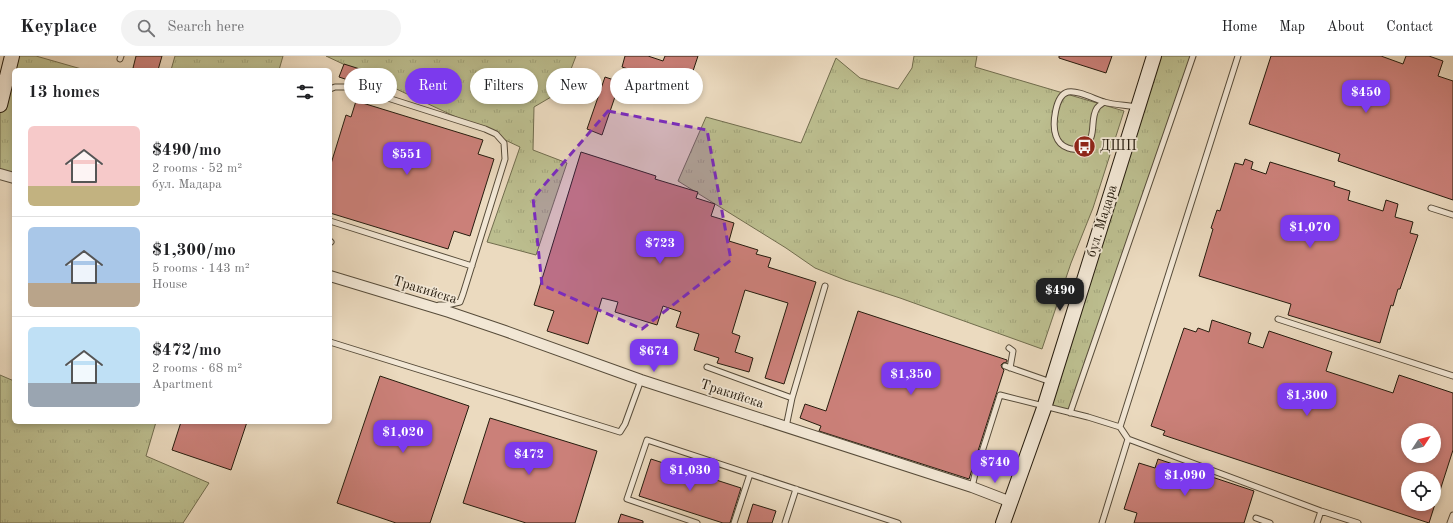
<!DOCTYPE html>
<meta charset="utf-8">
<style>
:root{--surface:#fff;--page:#f2f2f2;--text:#202124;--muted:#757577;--line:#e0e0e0;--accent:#7c3aed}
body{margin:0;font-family:"Old Standard TT",serif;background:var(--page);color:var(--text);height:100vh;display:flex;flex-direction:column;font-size:15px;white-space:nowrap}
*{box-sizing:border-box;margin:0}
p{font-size:13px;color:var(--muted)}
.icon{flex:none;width:22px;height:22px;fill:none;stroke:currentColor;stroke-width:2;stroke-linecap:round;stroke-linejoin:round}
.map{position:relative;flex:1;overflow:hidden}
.details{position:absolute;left:12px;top:12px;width:320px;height:356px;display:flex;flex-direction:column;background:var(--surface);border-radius:6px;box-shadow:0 2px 6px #0003}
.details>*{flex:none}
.banner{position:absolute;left:344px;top:12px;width:380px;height:36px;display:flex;gap:8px}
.needle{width:26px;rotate:54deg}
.fabs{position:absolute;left:1401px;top:367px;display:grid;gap:8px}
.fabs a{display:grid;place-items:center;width:40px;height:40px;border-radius:50%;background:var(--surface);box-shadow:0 2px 6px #0003;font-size:20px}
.price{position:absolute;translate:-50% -34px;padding:0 9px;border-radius:8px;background:var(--accent);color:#fff;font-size:13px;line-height:26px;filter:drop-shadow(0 1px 2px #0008)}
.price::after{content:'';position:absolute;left:50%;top:24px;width:12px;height:9px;margin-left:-6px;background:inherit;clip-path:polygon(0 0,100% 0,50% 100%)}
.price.active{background:#222;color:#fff}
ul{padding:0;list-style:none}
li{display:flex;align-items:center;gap:12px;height:100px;padding:0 16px}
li+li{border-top:1px solid var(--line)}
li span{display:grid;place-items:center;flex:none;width:112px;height:80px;border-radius:6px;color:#555}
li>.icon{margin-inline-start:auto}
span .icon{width:48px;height:48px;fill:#fffc;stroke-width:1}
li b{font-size:17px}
h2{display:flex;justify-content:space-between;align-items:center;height:48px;padding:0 16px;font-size:17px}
.tag{padding:0 14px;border-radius:18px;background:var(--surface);box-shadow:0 2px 6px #0003;font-size:14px;line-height:36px}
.tag.active{background:var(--accent);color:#fff}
header{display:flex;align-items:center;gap:24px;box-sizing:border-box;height:56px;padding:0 20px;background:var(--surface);border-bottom:1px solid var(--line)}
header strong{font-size:19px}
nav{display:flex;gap:22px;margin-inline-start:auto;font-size:14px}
.search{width:280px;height:36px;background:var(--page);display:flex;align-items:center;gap:10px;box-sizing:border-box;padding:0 14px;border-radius:22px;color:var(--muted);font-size:15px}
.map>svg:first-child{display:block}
.grass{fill:url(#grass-tufts);stroke:#716d4e}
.building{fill:#cb8079;stroke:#261c0e;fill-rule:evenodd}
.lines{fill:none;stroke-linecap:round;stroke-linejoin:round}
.service-casing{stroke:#574c3a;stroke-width:7}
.minor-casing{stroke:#574c3a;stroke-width:12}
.secondary-casing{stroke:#261c0e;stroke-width:16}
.service{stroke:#f2e7d5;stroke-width:5}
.minor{stroke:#f2e7d5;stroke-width:10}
.secondary{stroke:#f2e7d5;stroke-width:14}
.marked{fill:#7b2cbf;fill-opacity:0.2;stroke:#7b2cbf;stroke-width:3;stroke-dasharray:8 5;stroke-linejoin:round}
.labels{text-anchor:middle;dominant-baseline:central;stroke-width:3.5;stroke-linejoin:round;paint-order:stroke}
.poi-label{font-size:14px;fill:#261c0e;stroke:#f2e7d5;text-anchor:start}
.street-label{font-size:14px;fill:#261c0e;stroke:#f2e7d5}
</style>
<header>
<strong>Keyplace</strong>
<div class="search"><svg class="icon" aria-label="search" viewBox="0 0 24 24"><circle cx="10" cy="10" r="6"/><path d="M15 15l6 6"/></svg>Search here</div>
<nav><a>Home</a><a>Map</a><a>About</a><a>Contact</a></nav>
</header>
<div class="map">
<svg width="1453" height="467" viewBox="0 0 1453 467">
<defs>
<pattern id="grass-tufts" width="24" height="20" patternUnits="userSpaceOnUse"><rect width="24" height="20" fill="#bcbe8f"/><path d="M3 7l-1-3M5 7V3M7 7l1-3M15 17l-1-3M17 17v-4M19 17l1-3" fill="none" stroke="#a1a37a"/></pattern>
</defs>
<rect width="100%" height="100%" fill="#ebdabf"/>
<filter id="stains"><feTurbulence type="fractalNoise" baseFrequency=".005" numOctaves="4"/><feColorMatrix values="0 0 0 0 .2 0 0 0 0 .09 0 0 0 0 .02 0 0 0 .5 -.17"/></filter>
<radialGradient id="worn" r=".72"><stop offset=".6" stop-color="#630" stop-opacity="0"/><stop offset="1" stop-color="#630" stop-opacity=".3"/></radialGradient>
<!-- grass -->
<path class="grass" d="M12,0H36L85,14H14V122L0,118V49Z
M175,0H283L279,14H171Z
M326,0H576L563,34L534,51L533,94L567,107L536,199L487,186L520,91Z
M914,0H977L975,11L1124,55L1093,152L1071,207L1042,293L900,242L845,224L815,212L786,192L678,125L706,61L801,87L836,2L860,22L898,33L912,12Z
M1154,0H1193L1070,357L1044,350Z
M0,319L14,325V366H156L146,400L209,427L183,467H0Z"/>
<!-- building -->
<path class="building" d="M136,0H162L158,14H139L133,12Z
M625,0H648L663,5L665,0H698L687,33L622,11Z
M1059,0H1112L1106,17L1059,2Z
M1271,0H1381L1403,8L1406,0H1429L1443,5L1438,20L1453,25V144L1338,105L1340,98L1249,68Z
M344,8L382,20L378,34L339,21Z
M605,21L620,26L602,79L587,73Z
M356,45L483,84L478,98L494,103L470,180L454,175L448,193L330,157V111L346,59L351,61Z
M581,96L656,120L655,123L698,136L696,142L715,148L711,160L734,167L729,185L758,194L756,198L771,202L768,211L816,226L784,328L765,322L788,247L745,234L732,277L740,280L735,296L753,302L749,316L717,307L719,302L694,294L699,278L676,271L681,256L663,250L657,269L615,256L618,246L602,242L588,288L547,275L554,255L534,249Z
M1245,103L1253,106L1251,113L1266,118L1270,106L1335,126L1334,130L1350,135L1348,144L1383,155L1386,144L1398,148L1395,161L1413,166L1410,177L1418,179L1400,233H1398L1393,250L1391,249L1380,287L1288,259L1291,248L1199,220L1213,173L1211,172L1217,154L1220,155L1235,107L1243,109Z
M858,255L1007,304V306L1003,307L1001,309L1002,312L1004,314L969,423L819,375L821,370L800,362L805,348L826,355Z
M1212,264L1251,277L1248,287L1263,292L1269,275L1332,296L1326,315L1393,337L1399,319L1453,337V394L1436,447H1434V422H1408V448H1435L1429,467L1163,379L1165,375L1151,370L1184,272L1196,276L1198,272L1209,276ZM1408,374H1434V400H1408Z
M380,320L469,350L430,467H396L337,447Z
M490,362L597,395L575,467H526L463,447Z
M181,366H247L231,414L172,394Z
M651,403L741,432L730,467H723L639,440Z
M1158,403L1254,435L1244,467H1134L1137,457L1124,453L1139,407L1155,412Z
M753,448L776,455L772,467H747Z
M621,458L643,465V467H618Z"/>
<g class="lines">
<defs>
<path id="service" d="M120,3L121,0
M330,33L335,31H345L369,36L485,73L496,78L504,87L505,103L463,238L460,246L447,249H439
M1104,46C1102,48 1099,49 1097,52C1089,64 1098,82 1083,91C1079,93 1073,94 1068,92C1062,90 1058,86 1056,80C1052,69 1055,39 1068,36C1078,34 1094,43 1104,46C1114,49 1126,49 1137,51
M1431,152L1453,159
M330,165L472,210
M330,185L331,186
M1278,263L1453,320
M330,286L620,376L625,368L641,324
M1009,292L1013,295L1010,312
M1005,310L1051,326
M707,311L792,342L786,371
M792,342L825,230
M1070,357L1193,0
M1120,371L1238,0
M972,431L975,418L1000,339L1088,361L1120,371L1128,383L1321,455L1358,467
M1256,462L1270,467
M697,467L627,443L647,384L898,467
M734,467L750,418
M785,467L796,433
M1102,467L1128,383
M1317,467L1321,455
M1450,467L1453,459"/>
<path id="minor" d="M0,118L14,122
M330,220L449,256L505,275L641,324L972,431L1011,446"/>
<path id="secondary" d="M0,49L12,0
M1003,467L1044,352L1154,0"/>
</defs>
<!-- service casing -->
<use href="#service" class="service-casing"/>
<!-- minor casing -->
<use href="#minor" class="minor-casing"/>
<!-- secondary casing -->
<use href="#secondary" class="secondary-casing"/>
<!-- service -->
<use href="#service" class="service"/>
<!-- minor -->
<use href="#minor" class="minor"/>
<!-- secondary -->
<use href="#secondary" class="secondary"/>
</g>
<!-- marked area -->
<path class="marked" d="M608,55L707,74L731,204L642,273L542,229L533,142Z"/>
<!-- icons -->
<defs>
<symbol id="bus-disc" viewBox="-11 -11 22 22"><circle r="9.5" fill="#8f2418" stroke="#f2e7d5"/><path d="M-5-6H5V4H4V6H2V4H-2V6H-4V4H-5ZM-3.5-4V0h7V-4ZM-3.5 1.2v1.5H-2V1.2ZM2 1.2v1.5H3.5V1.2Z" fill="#fff"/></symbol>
</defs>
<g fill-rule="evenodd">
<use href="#bus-disc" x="1072" y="78" width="25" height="25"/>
</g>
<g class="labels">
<!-- poi labels -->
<g class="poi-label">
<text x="1100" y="90">ДШП</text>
</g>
<!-- street labels -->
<g class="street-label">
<text transform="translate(1102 165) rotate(-73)">бул. Мадара</text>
<text transform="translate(425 234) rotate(17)">Тракийска</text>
<text transform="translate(732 338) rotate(18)">Тракийска</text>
</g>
</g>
<rect width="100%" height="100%" filter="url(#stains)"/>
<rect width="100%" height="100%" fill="url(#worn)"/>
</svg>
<div class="fabs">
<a><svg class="needle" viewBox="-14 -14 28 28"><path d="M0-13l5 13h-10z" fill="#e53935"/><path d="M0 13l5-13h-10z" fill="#757577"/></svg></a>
<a><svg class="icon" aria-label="locate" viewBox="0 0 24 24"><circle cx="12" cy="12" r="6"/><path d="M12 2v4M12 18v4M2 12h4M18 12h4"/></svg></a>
</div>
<b class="price" style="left:1366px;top:58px">$450</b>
<b class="price" style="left:407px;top:120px">$551</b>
<b class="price" style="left:1310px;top:193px">$1,070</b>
<b class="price" style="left:660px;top:209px">$723</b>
<b class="price active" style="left:1060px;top:256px">$490</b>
<b class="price" style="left:654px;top:317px">$674</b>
<b class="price" style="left:911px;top:340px">$1,350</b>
<b class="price" style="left:1307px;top:361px">$1,300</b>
<b class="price" style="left:403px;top:398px">$1,020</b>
<b class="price" style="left:529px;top:420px">$472</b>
<b class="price" style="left:995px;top:428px">$740</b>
<b class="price" style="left:690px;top:436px">$1,030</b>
<b class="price" style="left:1185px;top:441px">$1,090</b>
<div class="banner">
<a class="tag">Buy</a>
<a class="tag active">Rent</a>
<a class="tag">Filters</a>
<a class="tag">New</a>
<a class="tag">Apartment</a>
</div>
<section class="details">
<h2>13 homes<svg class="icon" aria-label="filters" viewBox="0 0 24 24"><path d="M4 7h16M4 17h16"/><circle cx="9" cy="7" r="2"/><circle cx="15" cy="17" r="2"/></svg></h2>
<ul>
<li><span style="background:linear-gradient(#f6c9c9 75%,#c2b280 0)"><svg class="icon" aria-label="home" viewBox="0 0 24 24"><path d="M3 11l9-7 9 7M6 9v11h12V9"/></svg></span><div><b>$490/mo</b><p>2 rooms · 52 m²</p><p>бул. Мадара</p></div></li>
<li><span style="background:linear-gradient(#a9c7e8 70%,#b9a48a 0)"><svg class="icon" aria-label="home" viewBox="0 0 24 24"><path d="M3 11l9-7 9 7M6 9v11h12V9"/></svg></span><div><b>$1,300/mo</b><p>5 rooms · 143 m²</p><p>House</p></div></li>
<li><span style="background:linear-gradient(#bfe0f5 70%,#9aa5b1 0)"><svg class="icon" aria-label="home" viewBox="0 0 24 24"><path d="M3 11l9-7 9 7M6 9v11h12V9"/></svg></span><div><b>$472/mo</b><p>2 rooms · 68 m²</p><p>Apartment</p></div></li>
</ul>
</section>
</div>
